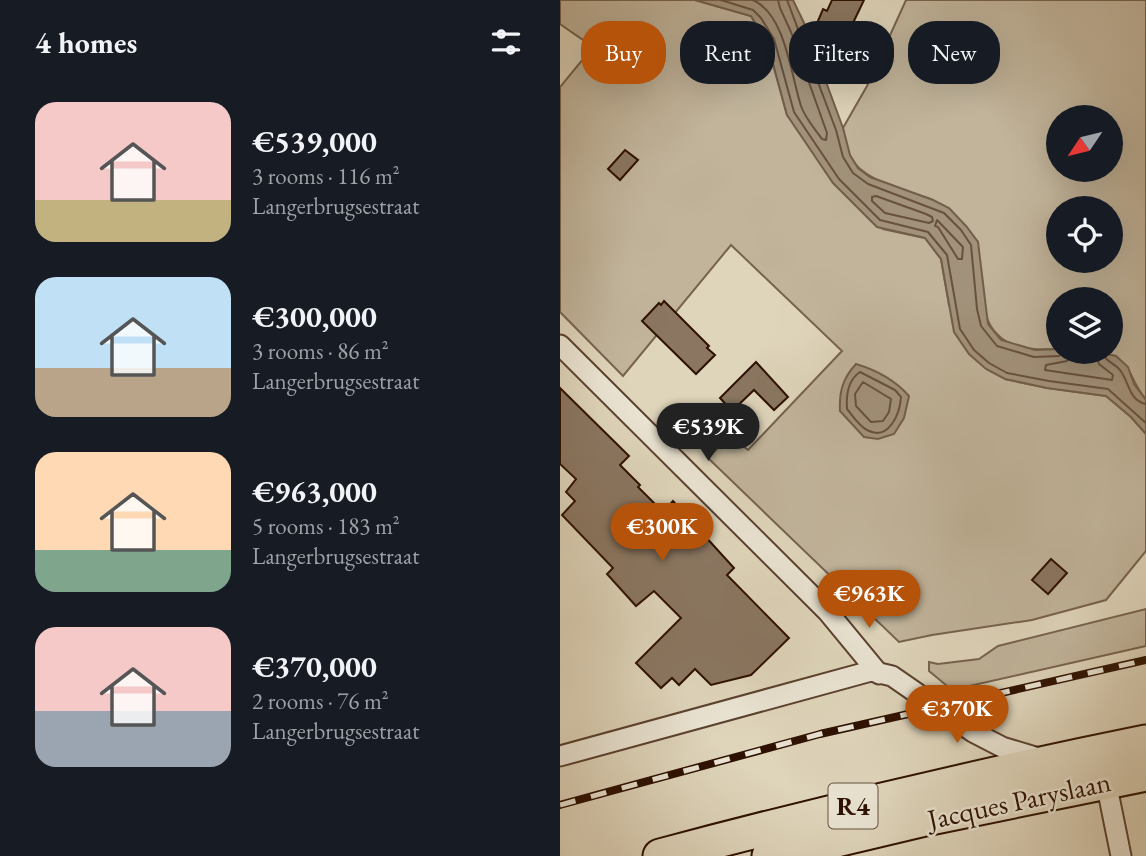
<!DOCTYPE html>
<meta charset="utf-8">
<style>
:root{--surface:#171b24;--page:#20242c;--text:#f1f3f6;--muted:#9ea1a6;--accent:#b45309}
body{margin:0;font-family:"EB Garamond",serif;background:var(--page);color:var(--text);height:100vh;display:flex;flex-direction:column;font-size:26px;white-space:nowrap}
*{box-sizing:border-box;margin:0}
p{font-size:23px;color:var(--muted)}
.icon{flex:none;width:38px;height:38px;fill:none;stroke:currentColor;stroke-width:2;stroke-linecap:round;stroke-linejoin:round}
.map{position:relative;flex:1;overflow:hidden}
.panel{display:flex;flex-direction:column;background:var(--surface);width:560px}
.panel>*{flex:none}
.hud{position:absolute;left:21px;top:21px;width:458px;height:63px;display:flex;gap:14px}
.needle{width:46px;rotate:235deg}
.fabs{position:absolute;left:486px;top:105px;display:grid;gap:14px}
.fabs a{display:grid;place-items:center;width:77px;height:77px;border-radius:50%;background:var(--surface);box-shadow:0 7px 28px #0002;font-size:35px}
.price{position:absolute;translate:-50% -60px;padding:0 16px;border-radius:24px;background:var(--accent);color:#fff;font-size:23px;line-height:46px;filter:drop-shadow(0 2px 4px #0008)}
.price::after{content:'';position:absolute;left:50%;top:42px;width:21px;height:16px;margin-left:-10px;background:inherit;clip-path:polygon(0 0,100% 0,50% 100%)}
.price.active{background:#222;color:#fff}
ul{padding:0;list-style:none}
li{display:flex;align-items:center;gap:21px;height:175px;padding:0 35px}
li span{display:grid;place-items:center;flex:none;width:196px;height:140px;border-radius:21px;color:#555}
li>.icon{margin-inline-start:auto}
span .icon{width:84px;height:84px;fill:#fffc;stroke-width:1}
li b{font-size:30px}
h2{display:flex;justify-content:space-between;align-items:center;height:84px;padding:0 35px;font-size:30px}
.chip{padding:0 24px;border-radius:28px;background:var(--surface);box-shadow:0 7px 28px #0002;font-size:24px;line-height:63px}
.chip.active{background:var(--accent);color:#fff}
main{display:flex;flex:1;min-height:0}
.map>svg:first-child{display:block}
.green{fill:#c1b49b;stroke:#77624e;stroke-width:2;fill-rule:evenodd}
.water{fill:#a2927b;stroke:#735e4a;stroke-width:2}
.lines{fill:none;stroke-linecap:round;stroke-linejoin:round}
.shore{stroke:#68513e;stroke-width:2}
.building{fill:#8a7661;stroke:#2d1000;stroke-width:2}
.street-casing{stroke:#5a412f;stroke-width:23}
.highway-casing{stroke:#2d1000;stroke-width:37}
.street{stroke:#eae4d3;stroke-width:19}
.highway{stroke:#dfd5bb;stroke-width:33}
.rail-casing{stroke:#2d1000;stroke-width:8}
.rail{stroke:#eae4d3;stroke-width:5;stroke-dasharray:16;stroke-linecap:butt}
.labels{text-anchor:middle;dominant-baseline:central;stroke-width:5;stroke-linejoin:round;paint-order:stroke}
.shield{fill:#eae4d3;stroke:#66503f;stroke-width:2}
.shield-label{font-size:26px;font-weight:bold;fill:#2d1000}
.street-label{font-size:28px;fill:#2d1000;stroke:#eae4d3}
</style>
<main>
<section class="panel">
<h2>4 homes<svg class="icon" aria-label="filters" viewBox="0 0 24 24"><path d="M4 7h16M4 17h16"/><circle cx="9" cy="7" r="2"/><circle cx="15" cy="17" r="2"/></svg></h2>
<ul>
<li><span style="background:linear-gradient(#f6c9c9 70%,#c2b280 0)"><svg class="icon" aria-label="home" viewBox="0 0 24 24"><path d="M3 11l9-7 9 7M6 9v11h12V9"/></svg></span><div><b>€539,000</b><p>3 rooms · 116 m²</p><p>Langerbrugsestraat</p></div></li>
<li><span style="background:linear-gradient(#bfe0f5 65%,#b9a48a 0)"><svg class="icon" aria-label="home" viewBox="0 0 24 24"><path d="M3 11l9-7 9 7M6 9v11h12V9"/></svg></span><div><b>€300,000</b><p>3 rooms · 86 m²</p><p>Langerbrugsestraat</p></div></li>
<li><span style="background:linear-gradient(#ffd9b3 70%,#7fa58c 0)"><svg class="icon" aria-label="home" viewBox="0 0 24 24"><path d="M3 11l9-7 9 7M6 9v11h12V9"/></svg></span><div><b>€963,000</b><p>5 rooms · 183 m²</p><p>Langerbrugsestraat</p></div></li>
<li><span style="background:linear-gradient(#f6c9c9 60%,#9aa5b1 0)"><svg class="icon" aria-label="home" viewBox="0 0 24 24"><path d="M3 11l9-7 9 7M6 9v11h12V9"/></svg></span><div><b>€370,000</b><p>2 rooms · 76 m²</p><p>Langerbrugsestraat</p></div></li>
</ul>
</section>
<div class="map">
<svg width="586" height="856" viewBox="0 0 586 856">
<rect width="100%" height="100%" fill="#dfd5bb"/>
<filter id="stains"><feTurbulence type="fractalNoise" baseFrequency=".00286" numOctaves="4"/><feColorMatrix values="0 0 0 0 .2 0 0 0 0 .09 0 0 0 0 .02 0 0 0 .5 -.17"/></filter>
<radialGradient id="worn" r=".72"><stop offset=".6" stop-color="#630" stop-opacity="0"/><stop offset="1" stop-color="#630" stop-opacity=".3"/></radialGradient>
<!-- green -->
<path class="green" d="M0,0H135L191,16L207,42L227,115L323,229L365,238L381,259L389,305L445,379L487,388L546,396L571,417L586,434V551L546,600L472,620L372,635L339,642L148,458L170,435L188,450L282,351L171,245L63,376L0,312V87L33,47L0,24Z
M346,0H586V400C566,374 574,360 538,352H551V299H499V349C464,351 433,347 424,309L373,200C347,190 302,182 290,156C286,148 285,137 283,128L307,86ZM499,117H551V170H499ZM499,208H551V261H499Z
M586,609V646L392,690L369,671V662L378,664L419,659L438,646Z"/>
<!-- water -->
<path class="water" d="M135,0H233L245,25L283,128L290,155L298,168L310,177L373,200L389,208L406,226L418,242L428,324L441,340L475,350L499,349V352H538L556,356L568,367L574,384L586,400V434L571,417L546,396L487,388L445,379L426,369L409,354L394,332L381,259L365,238L317,227L273,183L227,115L207,42L191,16Z
M296,364C316,370 335,380 349,396L344,418L334,434L318,439L304,437L280,411C279,391 283,378 296,364Z"/>
<g class="lines">
<!-- shore -->
<path class="shore" d="M161,0L193,10L201,18L214,39L234,112L279,179L320,220L368,232L387,255L400,329L414,350L429,363L447,373L489,381L548,389L586,423
M193,0C226,15 231,76 241,106C245,118 255,129 262,139L266,140L267,133L231,32L220,8L218,0
M227,0L276,130L283,157L293,173L308,184L384,213L401,230L411,245L417,309L421,326L437,346L474,357L499,356L504,352
M316,196L366,214L372,217L373,221L369,223L325,213L312,201V197Z
M377,220L403,247L402,259H398L378,227L375,226Z
M514,352L507,361L486,365L485,370L552,380L553,375L539,364L535,352
M543,352C545,363 557,363 562,373C569,384 570,401 586,404
M300,372L335,390L341,397C340,413 329,442 307,430C299,426 292,415 287,409C286,395 288,380 300,372Z
M303,382L331,399L329,412L323,421L311,422L296,406L295,394Z"/>
</g>
<!-- building -->
<path class="building" d="M272,0H304L293,23L302,27L287,59L255,44L262,31L255,28L263,9L267,11Z
M65,150L78,160L60,180L48,169Z
M104,301L149,346L147,348L155,355L136,374L82,321L99,303L101,305Z
M196,362L228,397L214,410L194,390L172,411L160,398Z
M0,388L69,456L60,465L80,485L78,487L103,512L113,501L174,568L167,575L229,638L191,675L151,685L135,669L119,685L112,678L101,688L76,663L121,618L94,591L76,606L47,574L53,568L2,515L15,501L6,492L16,479L0,464Z
M491,559L507,573L488,594L472,580Z"/>
<g class="lines">
<defs>
<path id="street" d="M0,345L267,611L319,674
M0,756L311,671L332,676L413,732L442,747L482,759
M537,778L546,782L561,856"/>
<path id="highway" d="M100,856C261,813 423,775 586,742
M209,856L365,819L586,774"/>
</defs>
<!-- street casing -->
<use href="#street" class="street-casing"/>
<!-- highway casing -->
<use href="#highway" class="highway-casing"/>
<!-- street -->
<use href="#street" class="street"/>
<!-- highway -->
<use href="#highway" class="highway"/>
<defs>
<path id="rail" d="M0,805L260,734L586,660"/>
</defs>
<!-- rail casing -->
<use href="#rail" class="rail-casing"/>
<!-- rail -->
<use href="#rail" class="rail"/>
</g>
<g class="labels">
<!-- shield labels -->
<rect class="shield" x="268.5" y="783.5" width="49" height="45" rx="5"/>
<g class="shield-label">
<text x="293" y="806">R4</text>
</g>
<!-- street labels -->
<g class="street-label">
<text transform="translate(459 800) rotate(-12)">Jacques Paryslaan</text>
</g>
</g>
<rect width="100%" height="100%" filter="url(#stains)"/>
<rect width="100%" height="100%" fill="url(#worn)"/>
</svg>
<div class="fabs">
<a><svg class="needle" viewBox="-14 -14 28 28"><path d="M0-13l5 13h-10z" fill="#e53935"/><path d="M0 13l5-13h-10z" fill="#9ea1a6"/></svg></a>
<a><svg class="icon" aria-label="locate" viewBox="0 0 24 24"><circle cx="12" cy="12" r="6"/><path d="M12 2v4M12 18v4M2 12h4M18 12h4"/></svg></a>
<a><svg class="icon" aria-label="layers" viewBox="0 0 24 24"><path d="M12 4l9 5-9 5-9-5zM3 14l9 5 9-5"/></svg></a>
</div>
<b class="price active" style="left:148px;top:463px">€539K</b>
<b class="price" style="left:102px;top:563px">€300K</b>
<b class="price" style="left:309px;top:630px">€963K</b>
<b class="price" style="left:397px;top:745px">€370K</b>
<div class="hud">
<a class="chip active">Buy</a>
<a class="chip">Rent</a>
<a class="chip">Filters</a>
<a class="chip">New</a>
</div>
</div>
</main>
